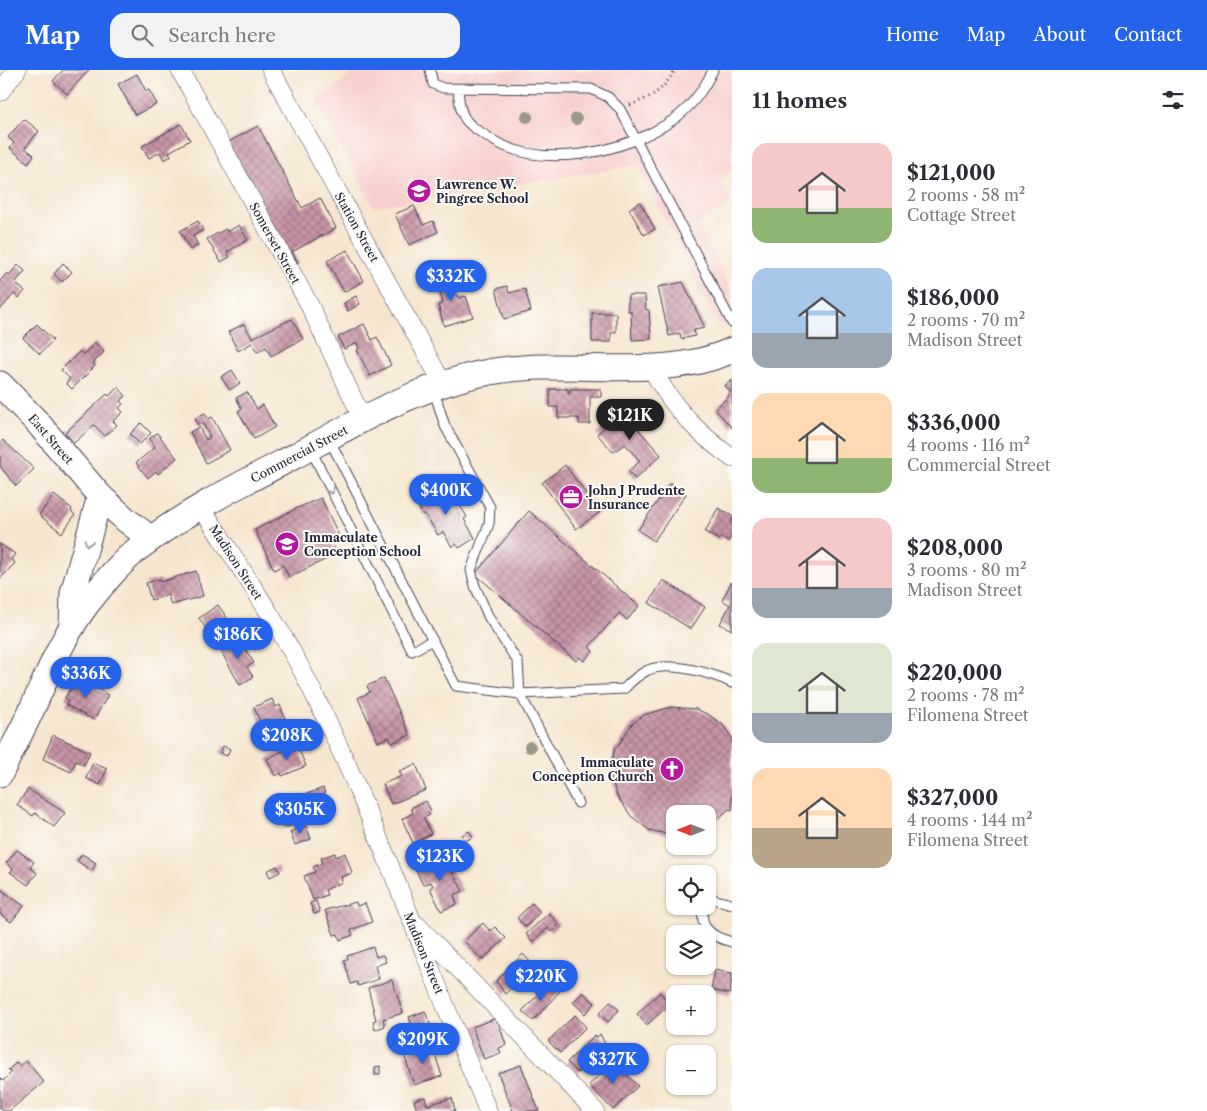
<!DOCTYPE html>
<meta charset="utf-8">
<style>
:root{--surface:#fff;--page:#f2f2f3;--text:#2b2b33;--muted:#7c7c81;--accent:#2563eb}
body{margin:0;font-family:"Libre Caslon Text",serif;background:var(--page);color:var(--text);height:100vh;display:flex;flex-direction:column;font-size:19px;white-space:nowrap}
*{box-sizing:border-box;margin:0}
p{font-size:16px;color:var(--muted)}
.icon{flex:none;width:28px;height:28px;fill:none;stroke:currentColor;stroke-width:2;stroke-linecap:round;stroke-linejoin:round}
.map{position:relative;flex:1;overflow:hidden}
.drawer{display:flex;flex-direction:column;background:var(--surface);width:475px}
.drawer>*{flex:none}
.needle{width:32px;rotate:270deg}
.controls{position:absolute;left:666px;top:735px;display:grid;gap:10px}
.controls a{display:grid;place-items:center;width:50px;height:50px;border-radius:10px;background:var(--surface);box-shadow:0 1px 4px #0004;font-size:25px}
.price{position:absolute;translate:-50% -42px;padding:0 11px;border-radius:18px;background:var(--accent);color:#fff;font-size:16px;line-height:32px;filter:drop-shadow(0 1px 2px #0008)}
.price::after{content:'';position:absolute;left:50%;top:30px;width:15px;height:11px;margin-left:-8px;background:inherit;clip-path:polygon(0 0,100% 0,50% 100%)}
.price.current{background:#222;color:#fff}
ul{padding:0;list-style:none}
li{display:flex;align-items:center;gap:15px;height:125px;padding:0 20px}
li span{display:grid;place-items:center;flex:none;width:140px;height:100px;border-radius:15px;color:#555}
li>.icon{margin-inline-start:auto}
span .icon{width:60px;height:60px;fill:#fffc;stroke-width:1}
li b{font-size:21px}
h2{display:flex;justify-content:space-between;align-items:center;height:60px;padding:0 20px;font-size:21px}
header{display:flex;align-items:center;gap:30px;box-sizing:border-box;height:70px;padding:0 25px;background:var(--accent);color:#fff}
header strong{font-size:24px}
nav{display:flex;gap:28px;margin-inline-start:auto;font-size:18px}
.search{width:350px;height:45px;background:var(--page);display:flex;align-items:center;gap:12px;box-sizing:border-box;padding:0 18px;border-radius:15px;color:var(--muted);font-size:19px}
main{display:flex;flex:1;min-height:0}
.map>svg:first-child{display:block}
.built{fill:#f7d0ce}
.building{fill:url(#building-cross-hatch)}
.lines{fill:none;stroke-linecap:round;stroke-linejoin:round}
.lane-casing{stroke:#423f51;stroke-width:11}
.street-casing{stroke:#423f51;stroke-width:19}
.secondary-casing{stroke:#423f51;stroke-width:27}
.path{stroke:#423f51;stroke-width:3;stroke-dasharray:1 4;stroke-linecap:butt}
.lane{stroke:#fff;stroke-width:9}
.street{stroke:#fff;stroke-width:18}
.secondary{stroke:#fff;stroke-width:25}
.tree{fill:#9b9a87}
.oneway{stroke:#9c9ca7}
.labels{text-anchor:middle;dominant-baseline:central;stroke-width:4;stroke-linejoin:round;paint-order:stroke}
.poi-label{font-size:12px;font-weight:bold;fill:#22223b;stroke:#fdfcf7;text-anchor:start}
.street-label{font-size:12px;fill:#22223b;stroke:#fdfcf7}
</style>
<header>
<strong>Map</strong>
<div class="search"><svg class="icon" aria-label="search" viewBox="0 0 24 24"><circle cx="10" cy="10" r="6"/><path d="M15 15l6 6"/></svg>Search here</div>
<nav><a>Home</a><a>Map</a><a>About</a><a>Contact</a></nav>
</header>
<main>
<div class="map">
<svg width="732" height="1041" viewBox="0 0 732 1041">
<defs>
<pattern id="building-cross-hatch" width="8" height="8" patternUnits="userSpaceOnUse" patternTransform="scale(1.25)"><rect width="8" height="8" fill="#c794a6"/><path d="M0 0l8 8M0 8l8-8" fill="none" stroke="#a17888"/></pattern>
</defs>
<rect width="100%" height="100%" fill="#fdfcf7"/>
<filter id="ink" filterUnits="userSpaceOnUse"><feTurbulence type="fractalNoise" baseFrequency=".02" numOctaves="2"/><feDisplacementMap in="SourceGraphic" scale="10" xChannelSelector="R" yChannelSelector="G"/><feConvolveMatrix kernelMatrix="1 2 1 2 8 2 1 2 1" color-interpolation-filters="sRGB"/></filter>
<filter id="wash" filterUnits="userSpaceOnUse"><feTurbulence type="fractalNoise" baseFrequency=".0096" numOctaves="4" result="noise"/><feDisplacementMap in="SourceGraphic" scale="20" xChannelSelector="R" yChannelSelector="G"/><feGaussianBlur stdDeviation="1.12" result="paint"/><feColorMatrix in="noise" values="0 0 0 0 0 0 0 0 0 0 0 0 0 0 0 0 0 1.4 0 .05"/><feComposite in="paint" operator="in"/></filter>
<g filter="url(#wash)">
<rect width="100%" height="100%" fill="#f6e6cf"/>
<!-- built -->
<path class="built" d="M357,0H732V99L720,112L732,129V133L698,155L732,221V249L718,257L678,174L637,95L374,137L316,30Z"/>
<g id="blocks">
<!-- building -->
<path class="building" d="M63,0H89L67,24L53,11Z
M137,4L146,21L149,20L157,34L135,45L118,14Z
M24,49L39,61L25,78L34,85L28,93L10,78L14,73L8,67Z
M181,54L190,70L169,82L171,86L164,90L160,82L149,88L142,76Z
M258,56L302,138L320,128L336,158L292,182L298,193L291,197L225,74Z
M640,132L655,159L644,165L629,139Z
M414,136L423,155L433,151L438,162L409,175L395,144Z
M198,151L203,160L193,166L198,175L190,180L180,161Z
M239,155L248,170L227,182L230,187L221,192L207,169L226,159L227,162Z
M347,180L364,211L344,222L327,191Z
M63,193L72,202L62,212L54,204Z
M18,195L25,201L15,213L25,221L19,228L14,224L0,240V211L7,203L9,205Z
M441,200L447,218L455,216L459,228L466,226L473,247L444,256L438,235L443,233L440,222L437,223L430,203Z
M683,212L705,258L694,260L695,266L681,269L680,263L669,266L658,217Z
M507,216L509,223L525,219L531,241L504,249L496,219Z
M628,225H645L646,240H649L651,269L632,270L631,241H628Z
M356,226L360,234L348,241L344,233Z
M592,243H616V262H611V272H592Z
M292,249L303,269L271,286L266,277L257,282L252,273L238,281L228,262L244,254L252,268Z
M37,254L53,270L40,284L23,268Z
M364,254L372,270L377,267L391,295L370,306L357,280L359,278L357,273L344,279L338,267Z
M95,273L104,282L93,293L95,296L72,319L66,313L70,309L61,300L80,281L83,284Z
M232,300L240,313L230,320L221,307Z
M732,310V358L715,339L728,327L730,321L725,316Z
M118,317L126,326L120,331L123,334L119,338L123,342L113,351L117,355L105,366L94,355L74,373L65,363L107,324L109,326Z
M550,319H568V324H570V319H601V327H590V354H579V348H558V337H550Z
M247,322L257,339L263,335L275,357L254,369L238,341L242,339L236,328Z
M625,338L641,356L638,359L661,385L635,409L628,401L640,391L625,374L613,382L597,364Z
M205,343L208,349L212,347L230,380L206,393L190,362L199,357L206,370L210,367L203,353L198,355L195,348Z
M141,353L151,363L140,374L130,364Z
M157,363L177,388L158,404L156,401L148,408L136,393L155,377L149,369Z
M3,370L34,399L16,416L0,396V373Z
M565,395L600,442L576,459L542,413Z
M670,413L686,424L654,471L638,460Z
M443,414L446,418L449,417L467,447L464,449L475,468L459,478L456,474L452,477L443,462L438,465L425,444L423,445L418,436L421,434L418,429Z
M54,425L72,439L71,441L75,445L62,463L39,445Z
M321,428L339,466L331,471L337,484L289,507L283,495L274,500L255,460L297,438Z
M718,438L732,446V465L728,471L721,467L719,470L705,462Z
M529,441L639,536L627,550L619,543L589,577L593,581L584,591L579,587L576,591L475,504Z
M0,474L15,484L11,489L15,493L0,509Z
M196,501L203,526L171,535L168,525L151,530L146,513L160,509V512Z
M663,510L705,537L691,559L649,533Z
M732,511V560L720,554L730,535L722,530Z
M218,535L232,555L212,568L199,548Z
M238,567L254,593L247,597L253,607L240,615L219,578Z
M384,608L410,665L392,673L389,667L378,672L358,628L370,622L367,616Z
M80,609L108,625L94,650L66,635L68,630L65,628L74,612L77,614Z
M272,629L276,637L280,635L286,651L264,661L254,637Z
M671,637L696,639L709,645L722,654L732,668V740L729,739L708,758V744H675V766L649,760L631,746L617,726L613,713V695H611L615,677H617L632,654L644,645Z
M53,665L90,682L84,695L76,691L71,702L43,689Z
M296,674L306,696L282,706L281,703L275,706L267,689Z
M223,676L230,679L227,686L220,683Z
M93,693L107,699L100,715L86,708Z
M416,694L426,720L391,734L383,714L402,706L399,701Z
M323,718L330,739L328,742L284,758L279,744L288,741L286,735L291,733V730Z
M28,719L65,743L54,757L35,743L33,746L17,735Z
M426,731L431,741L428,742L430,745L424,748L431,764L413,773L402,749L413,743L411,738Z
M306,756L311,769L295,775L290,762Z
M469,761L473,767L465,771L462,765Z
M17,780L34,792L30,797L37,803L28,815L10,802L13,799L6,793Z
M335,783L336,787L345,783L352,803L341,807L342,812L325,820L327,825L313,830L304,806L315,802L313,797L322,793L321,788Z
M82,784L96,793L92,801L77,791Z
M443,785L463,821L454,825L457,834L441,841L430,818L433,816L431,812L423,815L415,798Z
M277,796L280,802L270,807L267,801Z
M0,819L24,836L11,852L0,844Z
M316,831L320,842L314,844L310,833Z
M356,832L357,836L365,833L372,852L351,860L353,865L340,870L338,864L334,865L325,840Z
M532,833L540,842L526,857L517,848Z
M549,843L559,854L551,862L548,858L533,872L526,864Z
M483,853L490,861L495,857L506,868L482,890L464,871Z
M373,877L376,887L383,885L386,892L375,896L379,909L358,916L357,912L351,914L344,890L348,889L347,886Z
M523,884L534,896L505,924L496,911Z
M715,900L732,903L730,924L711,920Z
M392,910L403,943L383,949L385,956L375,960L373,951L376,950L368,918Z
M551,912L560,921L533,951L522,941Z
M583,922L595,933L585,944L573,932Z
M660,922L670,934L647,955L637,944Z
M610,932L619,940L608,952L599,944Z
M425,941L431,957L414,963L409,947Z
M575,945L586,957L560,983L548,971Z
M497,948L506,975L499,978L501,983L484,989L472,957Z
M600,964L605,974L578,1003L567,992L595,965L597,967Z
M432,975L442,1006L414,1015L404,984Z
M612,988L638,1016L613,1040L589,1015L606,999L603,996Z
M26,991L44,1012L9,1041H3L0,1037V1008L3,1011L11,1003L8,1000L17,992L20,996Z
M521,995L539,1041H513L498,1003Z
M380,996V1004L375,1005V997Z
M425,1027L427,1035L452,1028L455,1041H417L414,1030Z"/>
</g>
</g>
<g filter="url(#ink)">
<use href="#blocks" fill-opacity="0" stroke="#423f51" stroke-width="1"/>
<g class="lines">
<defs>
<path id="lane" d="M430,0L433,14L443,18L591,19L608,27L620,39L732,253
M458,19C459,27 459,37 463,45C467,55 479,61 488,67C539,102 625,83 673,50C690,38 704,19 713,0
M433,318L445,356L490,437L489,454L471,500L475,516L489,548L518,592L520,624L624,619C631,611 638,605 648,600C670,591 712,603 732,613
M329,369L456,616L520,624L578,733
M311,380L412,581L433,570
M672,805L675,807
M708,828L732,834
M704,836C698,858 712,867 732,872"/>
<path id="street" d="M180,0L309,234L363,350
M271,0L443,314
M0,22L17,0
M651,297C672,337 696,362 732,388
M201,437C239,496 280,555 311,618C379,755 429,900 488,1041
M417,855L595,1041"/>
<path id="secondary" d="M0,314L37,352L100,426L125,449L151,469
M72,557L73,523L100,426
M0,704C12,679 25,655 36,630C51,597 65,563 87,534C103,514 120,493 140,477C187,441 241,414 293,387C359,351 427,310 502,300C576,290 666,311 732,280"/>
</defs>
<!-- lane casing -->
<use href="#lane" class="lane-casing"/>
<!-- street casing -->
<use href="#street" class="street-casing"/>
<!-- secondary casing -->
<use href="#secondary" class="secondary-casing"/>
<!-- path -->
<path class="path" d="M630,35C653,26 662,22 675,0"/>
<!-- lane -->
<use href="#lane" class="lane"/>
<!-- street -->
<use href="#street" class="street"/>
<!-- secondary -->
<use href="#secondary" class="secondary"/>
</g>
<!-- trees -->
<g class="tree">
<circle cx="527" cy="47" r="6"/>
<circle cx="576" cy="49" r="6"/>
<circle cx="530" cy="677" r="6"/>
</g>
<!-- one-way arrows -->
<defs><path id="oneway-chevron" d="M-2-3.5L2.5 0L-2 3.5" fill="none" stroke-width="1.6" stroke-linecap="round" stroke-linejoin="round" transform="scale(1.25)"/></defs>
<g class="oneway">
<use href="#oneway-chevron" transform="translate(331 421) rotate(63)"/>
<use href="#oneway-chevron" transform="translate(88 473) rotate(106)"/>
</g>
</g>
<!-- icons -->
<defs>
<symbol id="school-disc" viewBox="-11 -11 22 22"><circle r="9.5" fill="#b5179e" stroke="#fdfcf7"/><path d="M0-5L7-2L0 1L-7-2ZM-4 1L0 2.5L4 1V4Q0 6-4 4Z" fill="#fff"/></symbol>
<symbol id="office-disc" viewBox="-11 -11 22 22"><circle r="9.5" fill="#b5179e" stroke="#fdfcf7"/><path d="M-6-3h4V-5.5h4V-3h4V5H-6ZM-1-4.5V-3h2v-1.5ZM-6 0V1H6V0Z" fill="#fff"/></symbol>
<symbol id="church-disc" viewBox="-11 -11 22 22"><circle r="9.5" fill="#b5179e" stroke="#fdfcf7"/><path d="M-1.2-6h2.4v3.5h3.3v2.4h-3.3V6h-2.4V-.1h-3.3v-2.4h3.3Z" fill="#fff"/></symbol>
</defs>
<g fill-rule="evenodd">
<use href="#school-disc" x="405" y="107" width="28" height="28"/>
<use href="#office-disc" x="557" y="413" width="28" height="28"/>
<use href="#school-disc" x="273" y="460" width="28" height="28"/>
<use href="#church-disc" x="658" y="685" width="28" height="28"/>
</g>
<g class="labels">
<!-- poi labels -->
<g class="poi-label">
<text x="436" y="114">Lawrence W.<tspan x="436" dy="14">Pingree School</tspan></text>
<text x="588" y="420">John J Prudente<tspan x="588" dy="14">Insurance</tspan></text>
<text x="304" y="467">Immaculate<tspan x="304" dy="14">Conception School</tspan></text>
<text x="654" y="692" text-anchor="end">Immaculate<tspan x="654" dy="14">Conception Church</tspan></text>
</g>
<!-- street labels -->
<g class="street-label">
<text transform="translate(357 157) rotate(61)">Station Street</text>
<text transform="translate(275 173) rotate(61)">Somerset Street</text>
<text transform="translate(51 369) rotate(49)">East Street</text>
<text transform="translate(299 384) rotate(-28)">Commercial Street</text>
<text transform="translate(236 492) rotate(57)">Madison Street</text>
<text transform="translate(424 883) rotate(68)">Madison Street</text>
</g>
</g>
</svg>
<div class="controls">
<a><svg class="needle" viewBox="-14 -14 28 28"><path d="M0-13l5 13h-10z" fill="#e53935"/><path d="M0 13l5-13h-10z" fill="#7c7c81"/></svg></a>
<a><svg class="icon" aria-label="locate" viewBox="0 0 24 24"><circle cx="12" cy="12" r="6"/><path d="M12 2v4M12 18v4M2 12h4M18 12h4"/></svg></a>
<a><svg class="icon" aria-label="layers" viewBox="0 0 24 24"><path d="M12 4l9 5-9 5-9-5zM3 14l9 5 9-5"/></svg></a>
<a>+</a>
<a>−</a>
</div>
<b class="price" style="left:451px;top:232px">$332K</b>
<b class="price current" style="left:630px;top:371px">$121K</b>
<b class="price" style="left:446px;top:446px">$400K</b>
<b class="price" style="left:238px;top:590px">$186K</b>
<b class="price" style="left:86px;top:629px">$336K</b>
<b class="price" style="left:287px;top:691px">$208K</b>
<b class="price" style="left:300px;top:765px">$305K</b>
<b class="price" style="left:440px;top:812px">$123K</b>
<b class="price" style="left:541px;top:932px">$220K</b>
<b class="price" style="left:423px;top:995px">$209K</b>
<b class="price" style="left:613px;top:1015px">$327K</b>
</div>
<section class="drawer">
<h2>11 homes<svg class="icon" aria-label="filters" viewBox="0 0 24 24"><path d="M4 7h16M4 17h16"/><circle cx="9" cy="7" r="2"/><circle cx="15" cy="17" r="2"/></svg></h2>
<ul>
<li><span style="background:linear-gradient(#f6c9c9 65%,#8fb573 0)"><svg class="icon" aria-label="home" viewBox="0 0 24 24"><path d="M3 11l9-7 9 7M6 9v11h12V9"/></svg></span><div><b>$121,000</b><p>2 rooms · 58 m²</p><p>Cottage Street</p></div></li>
<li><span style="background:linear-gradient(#a9c7e8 65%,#9aa5b1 0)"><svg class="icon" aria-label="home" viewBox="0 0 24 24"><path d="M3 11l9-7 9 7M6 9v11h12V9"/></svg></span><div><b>$186,000</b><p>2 rooms · 70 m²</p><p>Madison Street</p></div></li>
<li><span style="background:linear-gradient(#ffd9b3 65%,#8fb573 0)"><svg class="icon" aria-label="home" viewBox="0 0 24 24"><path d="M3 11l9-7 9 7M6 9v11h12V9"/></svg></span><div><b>$336,000</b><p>4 rooms · 116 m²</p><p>Commercial Street</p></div></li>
<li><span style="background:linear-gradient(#f6c9c9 70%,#9aa5b1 0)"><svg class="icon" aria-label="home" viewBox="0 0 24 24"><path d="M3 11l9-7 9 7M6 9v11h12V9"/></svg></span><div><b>$208,000</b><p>3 rooms · 80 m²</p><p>Madison Street</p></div></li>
<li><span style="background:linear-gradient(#dfe7d0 70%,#9aa5b1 0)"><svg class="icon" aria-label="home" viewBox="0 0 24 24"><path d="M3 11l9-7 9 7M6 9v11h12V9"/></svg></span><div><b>$220,000</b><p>2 rooms · 78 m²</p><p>Filomena Street</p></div></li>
<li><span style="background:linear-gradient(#ffd9b3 60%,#b9a48a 0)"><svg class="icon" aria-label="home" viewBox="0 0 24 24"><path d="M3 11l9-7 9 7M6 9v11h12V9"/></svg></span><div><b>$327,000</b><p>4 rooms · 144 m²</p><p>Filomena Street</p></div></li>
</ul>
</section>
</main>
